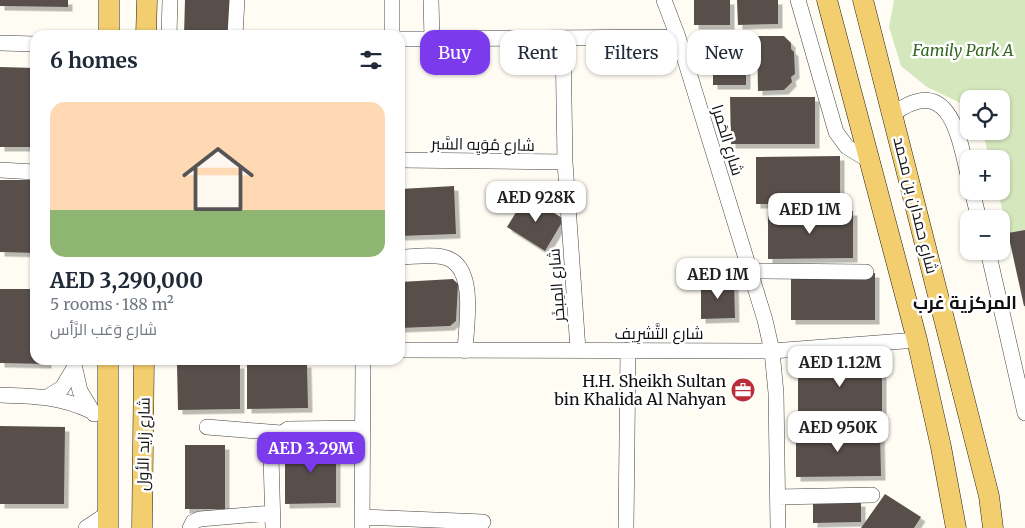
<!DOCTYPE html>
<meta charset="utf-8">
<style>
:root{--surface:#fff;--page:#f6f6f7;--text:#1f2937;--muted:#747a83;--accent:#7c3aed}
body{margin:0;font-family:Merriweather,Cairo,serif;background:var(--page);color:var(--text);height:100vh;display:flex;flex-direction:column;font-size:19px;white-space:nowrap}
*{box-sizing:border-box;margin:0}
p{font-size:16px;color:var(--muted)}
.icon{flex:none;width:28px;height:28px;fill:none;stroke:currentColor;stroke-width:2;stroke-linecap:round;stroke-linejoin:round}
.map{position:relative;flex:1;overflow:hidden}
.panel{position:absolute;left:30px;top:30px;width:375px;height:335px;display:flex;flex-direction:column;background:var(--surface);border-radius:15px;box-shadow:0 1px 4px #0004}
.panel>*{flex:none}
.hud{position:absolute;left:420px;top:30px;width:475px;height:45px;display:flex;gap:10px}
.fabs{position:absolute;left:960px;top:90px;display:grid;gap:10px}
.fabs a{display:grid;place-items:center;width:50px;height:50px;border-radius:10px;background:var(--surface);box-shadow:0 1px 4px #0004;font-size:25px}
.price{position:absolute;translate:-50% -42px;padding:0 11px;border-radius:10px;background:#fff;color:#222;font-size:16px;line-height:32px;filter:drop-shadow(0 1px 2px #0008)}
.price::after{content:'';position:absolute;left:50%;top:30px;width:15px;height:11px;margin-left:-8px;background:inherit;clip-path:polygon(0 0,100% 0,50% 100%)}
.price.selected{background:var(--accent);color:#fff}
ul{padding:0;list-style:none}
li{display:grid;align-content:center;gap:10px;height:265px;padding:0 20px}
li span{display:grid;place-items:center;height:155px;border-radius:15px;color:#555}
li>.icon{margin-inline-start:auto}
span .icon{width:90px;height:90px;fill:#fffc;stroke-width:1}
li b{font-size:21px}
h2{display:flex;justify-content:space-between;align-items:center;height:60px;padding:0 20px;font-size:21px}
.tag{padding:0 18px;border-radius:15px;background:var(--surface);box-shadow:0 1px 4px #0004;font-size:18px;line-height:45px}
.tag.selected{background:var(--accent);color:#fff}
.map>svg:first-child{display:block}
.green{fill:#d5e8bd}
.building{fill:#58504c;filter:url(#shadow)}
.lines{fill:none;stroke-linecap:round;stroke-linejoin:round}
.minor-casing{stroke:#434343;stroke-width:16}
.major-casing{stroke:#212121;stroke-width:21}
.minor{stroke:#fff;stroke-width:15}
.major{stroke:#f3ce6e;stroke-width:20}
.labels{text-anchor:middle;dominant-baseline:central;stroke-width:5;stroke-linejoin:round;paint-order:stroke}
.park-label{font-size:16px;font-style:italic;fill:#326621;stroke:#fff}
.street-label{font-size:16px;fill:#101010;stroke:#fff}
.poi-label{font-size:16px;fill:#101010;stroke:#fff;text-anchor:end}
.neighbourhood-label{font-size:18px;font-weight:bold;fill:#101010;stroke:#fff}
</style>
<div class="map">
<svg width="1025" height="528" viewBox="0 0 1025 528">
<defs>
<filter id="shadow"><feDropShadow dx="4.5" dy="4.5" stdDeviation="0" flood-color="#0004"/></filter>
</defs>
<rect width="100%" height="100%" fill="#fefcf3"/>
<!-- green -->
<path class="green" d="M894,0H1025V309L998,191H1001V159H989L983,131H1001V99H969V107L927,87L901,66L889,27Z"/>
<!-- building -->
<path class="building" d="M0,0H68V7L0,6Z
M185,0H232L231,35H184Z
M694,0H730V25H694Z
M737,0H778V24L738,25Z
M757,36H784L791,43V49L794,52L795,74L791,77L792,82L784,90L758,91Z
M713,37H746V85H713Z
M0,67L35,68V147H0Z
M730,97H815V144H731Z
M840,156V204H756V157Z
M0,180H35V253L0,252Z
M454,186L456,234L400,236V189Z
M526,196L564,219L545,251L507,227Z
M853,211V258L768,259V212Z
M1025,230V306H1024L1008,233Z
M791,273H875V320H791Z
M453,279L458,284L456,321L450,326L400,328V282Z
M734,280L735,318L701,319V290L709,289L708,281Z
M0,289H35V360H47V364L0,363Z
M307,363L308,408L247,409V364Z
M240,364V409L178,410L177,365Z
M798,364H882V411H798Z
M0,426L65,427L64,504H0Z
M880,429L881,476L796,477V430Z
M185,445H225V509H185Z
M336,445V503L285,504V446Z
M885,494L921,517L914,528H861Z
M861,502V522L813,523V503Z"/>
<g class="lines">
<defs>
<path id="minor" d="M431,0L432,39
M664,0L678,37L765,320L772,351L776,393L778,528
M798,0L836,132L847,147L870,161
M169,35L170,0
M235,35L237,0
M392,35V0
M400,39L678,37
M563,39L565,162L578,350
M0,43L35,44
M893,114C950,72 959,137 969,179
M400,160L565,162
M0,170L35,172
M972,191L979,219
M988,251L1025,413
M400,257C413,257 430,254 443,257C478,264 466,325 465,351
M750,271L866,272
M400,350L772,351L917,340
M73,360L80,391L94,414
M0,395C34,396 59,396 91,411
M49,396L62,388L74,368
M207,427L281,433
M778,497L872,495
M362,517L483,522
M86,528L107,514
M190,528L193,522L200,519L272,513
M273,528L271,456L274,439L288,429L363,428
M362,528L363,360
M626,528L628,350"/>
<path id="major" d="M827,0L917,340L941,447L956,528
M863,0L989,496L993,528
M109,35V0
M146,35L147,0
M108,528V360
M142,528L144,360"/>
</defs>
<!-- minor casing -->
<use href="#minor" class="minor-casing"/>
<!-- major casing -->
<use href="#major" class="major-casing"/>
<!-- minor -->
<use href="#minor" class="minor"/>
<!-- major -->
<use href="#major" class="major"/>
</g>
<!-- icons -->
<defs>
<symbol id="office-disc" viewBox="-11 -11 22 22"><circle r="9.5" fill="#bb2c38" stroke="#fff"/><path d="M-6-3h4V-5.5h4V-3h4V5H-6ZM-1-4.5V-3h2v-1.5ZM-6 0V1H6V0Z" fill="#fff"/></symbol>
</defs>
<g fill-rule="evenodd">
<use href="#office-disc" x="729" y="376" width="28" height="28"/>
</g>
<g class="labels">
<!-- park labels -->
<g class="park-label">
<text x="963" y="50">Family Park A</text>
</g>
<!-- street labels -->
<g class="street-label">
<text transform="translate(728 140) rotate(73)">شارع الحَمرا</text>
<text transform="translate(483 144) rotate(1)">شارع مُوَيِه السَّبر</text>
<text transform="translate(916 205) rotate(76)">شارع حمدان بن محمد</text>
<text transform="translate(556 285) rotate(-94)">شارع المِبخَر</text>
<text x="659" y="333">شارع التَّشرِيف</text>
<text transform="translate(143 444) rotate(-89)">شارع زايد الأول</text>
</g>
<!-- poi labels -->
<g class="poi-label">
<text x="726" y="381">H.H. Sheikh Sultan<tspan x="726" dy="18">bin Khalida Al Nahyan</tspan></text>
</g>
<!-- neighbourhood labels -->
<g class="neighbourhood-label">
<text x="965" y="302">المركزية غرب</text>
</g>
</g>
</svg>
<div class="fabs">
<a><svg class="icon" aria-label="locate" viewBox="0 0 24 24"><circle cx="12" cy="12" r="6"/><path d="M12 2v4M12 18v4M2 12h4M18 12h4"/></svg></a>
<a>+</a>
<a>−</a>
</div>
<b class="price" style="left:536px;top:223px">AED 928K</b>
<b class="price" style="left:810px;top:235px">AED 1M</b>
<b class="price" style="left:718px;top:300px">AED 1M</b>
<b class="price" style="left:840px;top:388px">AED 1.12M</b>
<b class="price" style="left:838px;top:453px">AED 950K</b>
<b class="price selected" style="left:311px;top:474px">AED 3.29M</b>
<div class="hud">
<a class="tag selected">Buy</a>
<a class="tag">Rent</a>
<a class="tag">Filters</a>
<a class="tag">New</a>
</div>
<section class="panel">
<h2>6 homes<svg class="icon" aria-label="filters" viewBox="0 0 24 24"><path d="M4 7h16M4 17h16"/><circle cx="9" cy="7" r="2"/><circle cx="15" cy="17" r="2"/></svg></h2>
<ul>
<li><span style="background:linear-gradient(#ffd9b3 70%,#8fb573 0)"><svg class="icon" aria-label="home" viewBox="0 0 24 24"><path d="M3 11l9-7 9 7M6 9v11h12V9"/></svg></span><div><b>AED 3,290,000</b><p>5 rooms · 188 m²</p><p>شارع وَعَب الرَّأس</p></div></li>
</ul>
</section>
</div>
